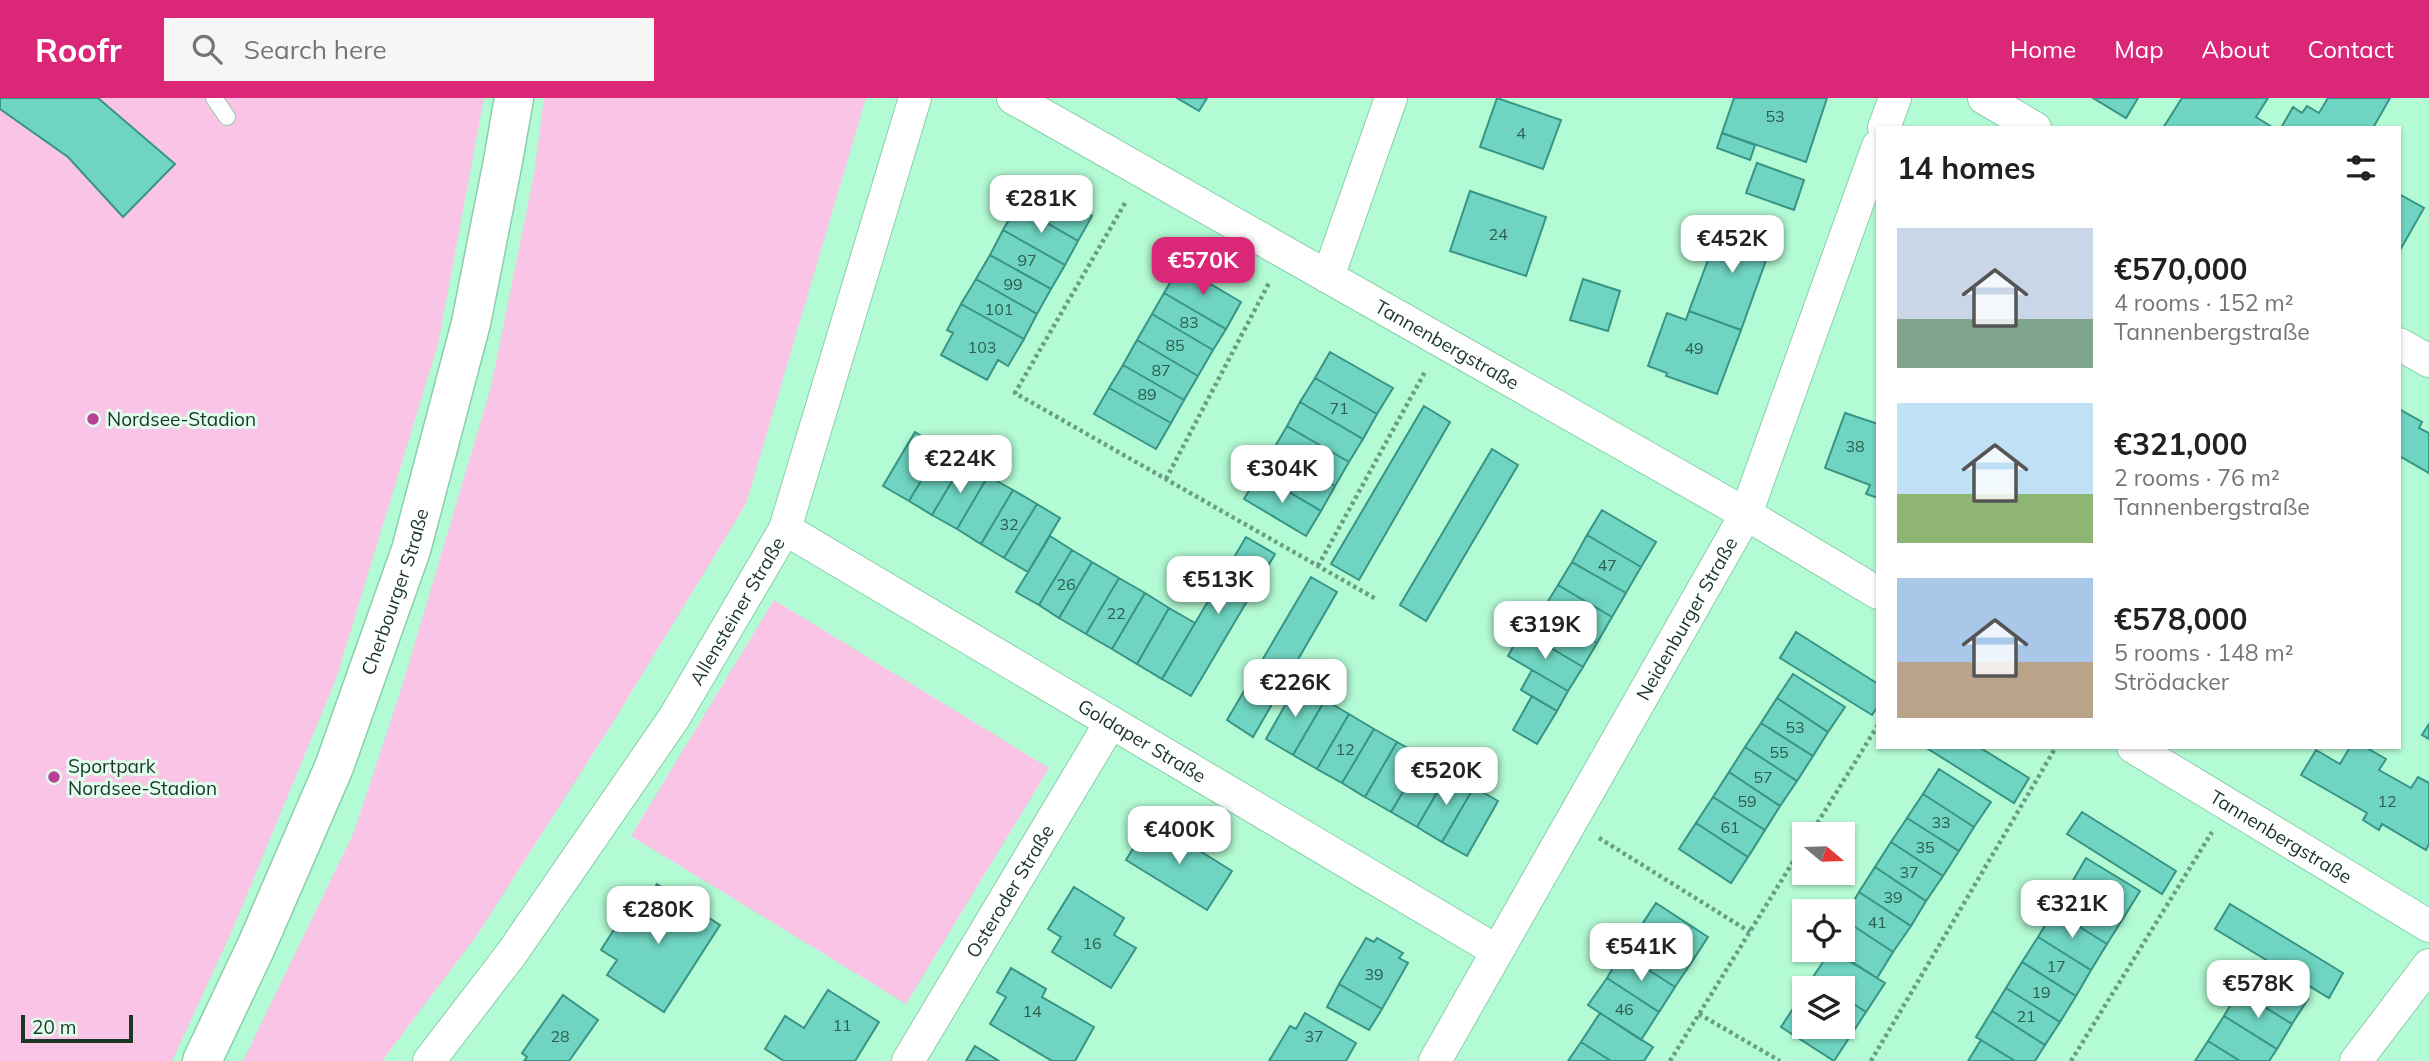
<!DOCTYPE html>
<meta charset="utf-8">
<style>
:root{--surface:#fff;--page:#f6f6f6;--text:#202124;--muted:#757577;--accent:#db2777}
body{margin:0;font-family:Mulish,sans-serif;background:var(--page);color:var(--text);height:100vh;display:flex;flex-direction:column;font-size:26px;white-space:nowrap}
*{box-sizing:border-box;margin:0}
p{font-size:23px;color:var(--muted)}
.icon{flex:none;width:38px;height:38px;fill:none;stroke:currentColor;stroke-width:2;stroke-linecap:round;stroke-linejoin:round}
.map{position:relative;flex:1;overflow:hidden}
.details{position:absolute;left:1876px;top:28px;width:525px;height:623px;display:flex;flex-direction:column;background:var(--surface);border-radius:0px;box-shadow:0 2px 5px #0004}
.details>*{flex:none}
.needle{width:46px;rotate:109deg}
.fabs{position:absolute;left:1792px;top:724px;display:grid;gap:14px}
.fabs a{display:grid;place-items:center;width:63px;height:63px;border-radius:0px;background:var(--surface);box-shadow:0 2px 5px #0004;font-size:35px}
.scale{position:absolute;left:21px;bottom:18px;width:112px;box-sizing:border-box;padding-left:7px;border:4px solid #193627;border-top:0;font-size:19px;line-height:24px;white-space:nowrap;color:#193627;-webkit-text-stroke:5px #e2fded;paint-order:stroke}
.price{position:absolute;translate:-50% -60px;padding:0 16px;border-radius:14px;background:#fff;color:#222;font-size:23px;line-height:46px;filter:drop-shadow(0 2px 4px #0008)}
.price::after{content:'';position:absolute;left:50%;top:42px;width:21px;height:16px;margin-left:-10px;background:inherit;clip-path:polygon(0 0,100% 0,50% 100%)}
.price.current{background:var(--accent);color:#fff}
ul{padding:0;list-style:none}
li{display:flex;align-items:center;gap:21px;height:175px;padding:0 21px}
li span{display:grid;place-items:center;flex:none;width:196px;height:140px;border-radius:0px;color:#555}
li>.icon{margin-inline-start:auto}
span .icon{width:84px;height:84px;fill:#fffc;stroke-width:1}
li b{font-size:30px}
h2{display:flex;justify-content:space-between;align-items:center;height:84px;padding:0 21px;font-size:30px}
header{display:flex;align-items:center;gap:42px;box-sizing:border-box;height:98px;padding:0 35px;background:var(--accent);color:#fff}
header strong{font-size:33px}
nav{display:flex;gap:38px;margin-inline-start:auto;font-size:24px}
.search{width:490px;height:63px;background:var(--page);display:flex;align-items:center;gap:18px;box-sizing:border-box;padding:0 24px;border-radius:0px;color:var(--muted);font-size:26px}
.map>svg:first-child{display:block}
.green{fill:#f9c4e6}
.building{fill:#6fd4c1;stroke:#389484;stroke-width:2}
.lines{fill:none;stroke-linecap:round;stroke-linejoin:round}
.service-casing{stroke:#89cfaa;stroke-width:18}
.minor-casing{stroke:#89cfaa;stroke-width:34}
.primary-casing{stroke:#89cfaa;stroke-width:41}
.path{stroke:#6a9d81;stroke-width:4.5;stroke-dasharray:3.5 3.5;stroke-linecap:butt}
.service{stroke:#fff;stroke-width:16}
.minor{stroke:#fff;stroke-width:32}
.primary{stroke:#fff;stroke-width:38}
.poi-dot{fill:#b84197;stroke:#e2fded;stroke-width:2.5}
.labels{text-anchor:middle;dominant-baseline:central;stroke-width:6;stroke-linejoin:round;paint-order:stroke}
.number-label{font-size:16px;fill:#2e5e4e}
.street-label{font-size:19px;fill:#193627;stroke:#e2fded}
.poi-label{font-size:19px;fill:#193627;stroke:#e2fded;text-anchor:start}
</style>
<header>
<strong>Roofr</strong>
<div class="search"><svg class="icon" aria-label="search" viewBox="0 0 24 24"><circle cx="10" cy="10" r="6"/><path d="M15 15l6 6"/></svg>Search here</div>
<nav><a>Home</a><a>Map</a><a>About</a><a>Contact</a></nav>
</header>
<div class="map">
<svg width="2429" height="963" viewBox="0 0 2429 963">
<rect width="100%" height="100%" fill="#b3fbd4"/>
<!-- green -->
<path class="green" d="M0,0H484L438,246L336,581L232,833L172,963H0Z
M544,0H866L746,406L612,626L477,837L382,963H243L354,734L400,595L491,289L534,76Z
M774,502L1049,670L906,906L631,738Z"/>
<!-- building -->
<path class="building" d="M0,0H98L175,66L123,119L68,59L0,11Z
M1177,0H1207L1199,13Z
M1497,0L1561,22L1543,71L1480,49Z
M1734,0H1827L1806,64L1722,35Z
M2093,0H2138L2126,20Z
M2182,0H2268L2256,19L2272,29L2163,30Z
M2328,0H2390L2373,30H2281L2293,9L2302,15L2307,8L2319,15Z
M1722,35L1755,47L1750,62L1717,50Z
M1757,65L1804,82L1794,112L1746,95Z
M1031,84L1092,118L1078,143L1017,108Z
M1470,93L1546,119L1526,178L1450,153Z
M2399,96L2424,110L2399,154Z
M1017,108L1078,143L1065,167L1003,132Z
M1723,122L1774,140L1741,232L1689,213Z
M1003,132L1065,167L1051,191L990,157Z
M990,157L1051,191L1037,216L976,181Z
M1180,168L1241,204L1226,231L1164,195Z
M976,181L1037,216L1024,241L961,206Z
M1583,181L1620,193L1608,233L1570,222Z
M1164,195L1226,231L1213,252L1152,216Z
M961,206L1024,241L1008,268L998,262L987,282L941,257L953,235L947,232Z
M1689,213L1741,232L1717,296L1666,278L1667,275L1648,268L1667,215L1686,222Z
M1152,216L1213,252L1198,278L1137,242Z
M1137,242L1198,278L1184,302L1123,267Z
M1330,254L1393,290L1377,316L1315,280Z
M1123,267L1184,302L1171,325L1109,290Z
M1315,280L1377,316L1363,341L1300,304Z
M1109,290L1171,325L1156,351L1094,316Z
M1300,304L1363,341L1349,364L1287,328Z
M1424,308L1450,324L1359,482L1331,466Z
M2399,311L2422,324L2419,330L2429,335V375L2401,359L2399,362Z
M1845,315L1878,326V400L1866,396L1870,387L1825,370Z
M1287,328L1349,364L1335,388L1273,352Z
M915,334L941,350L909,403L883,388Z
M941,350L964,363L932,417L909,403Z
M1492,351L1518,367L1426,523L1400,507Z
M1273,352L1335,388L1321,413L1259,376Z
M964,363L988,378L957,431L932,417Z
M1259,376L1321,413L1306,438L1244,401Z
M988,378L1013,392L981,446L957,431Z
M1013,392L1037,406L1004,460L981,446Z
M1037,406L1060,420L1028,474L1004,460Z
M1602,412L1656,444L1641,469L1587,437Z
M1587,437L1641,469L1626,495L1572,464Z
M1050,438L1072,452L1039,507L1016,494Z
M1246,439L1275,456L1191,598L1162,581Z
M1072,452L1092,464L1059,520L1039,507Z
M1092,464L1119,480L1086,536L1059,520Z
M1572,464L1626,495L1612,519L1558,487Z
M1311,479L1337,494L1253,639L1227,622Z
M1119,480L1145,495L1112,551L1086,536Z
M1558,487L1612,519L1597,545L1542,513Z
M1145,495L1169,510L1137,566L1112,551Z
M1169,510L1195,525L1162,581L1137,566Z
M1542,513L1597,545L1583,569L1529,537Z
M1522,533L1583,569L1568,593L1508,558Z
M1796,534L1878,586V608L1872,617L1780,560Z
M1532,572L1568,593L1557,613L1521,592Z
M1793,576L1845,609L1828,634L1777,600Z
M1297,586L1325,602L1293,657L1266,641Z
M1532,598L1557,613L1537,646L1513,632Z
M1777,600L1828,634L1813,658L1761,625Z
M1325,602L1349,616L1317,671L1293,657Z
M1349,616L1374,631L1342,685L1317,671Z
M1761,625L1813,658L1797,683L1745,649Z
M2429,626V641L2422,637Z
M1374,631L1397,644L1365,699L1342,685Z
M1397,644L1424,659L1391,714L1365,699Z
M1745,649L1797,683L1780,708L1729,674Z
M1925,649H1979L2029,680L2014,705Z
M2350,649H2365L2386,661L2379,672L2411,690L2418,679L2429,685V746L2426,752L2382,726L2379,732L2363,722L2367,715L2301,677L2316,652L2340,666Z
M1424,659L1449,674L1417,729L1391,714Z
M1939,671L1991,704L1974,729L1923,696Z
M1449,674L1474,689L1442,744L1417,729Z
M1729,674L1780,708L1765,732L1713,699Z
M1474,689L1498,703L1467,758L1442,744Z
M1923,696L1974,729L1959,753L1907,720Z
M1713,699L1765,732L1748,759L1696,725Z
M2082,714L2176,773L2162,796L2067,736Z
M1907,720L1959,753L1943,778L1891,744Z
M1149,725L1166,736L1168,733L1232,773L1207,812L1126,762Z
M1696,725L1748,759L1731,785L1679,751Z
M1891,744L1943,778L1926,803L1875,769Z
M2086,760L2140,793L2124,819L2071,786Z
M1875,769L1926,803L1911,828L1859,794Z
M657,786L720,827L664,914L607,877L617,862L601,852L636,797L646,804Z
M2071,786L2124,819L2107,846L2054,813Z
M1074,789L1124,820L1114,837L1136,850L1111,890L1052,854L1061,839L1048,831Z
M1859,794L1911,828L1893,854L1843,821Z
M1656,805L1708,839L1691,865L1639,831Z
M2230,806L2343,875L2329,900L2215,831Z
M2054,813L2107,846L2091,872L2038,839Z
M1843,821L1893,854L1877,880L1834,852H1843Z
M1639,831L1691,865L1675,889L1622,855Z
M2038,839L2091,872L2076,898L2022,864Z
M1366,840L1374,844L1377,840L1403,855L1399,860L1408,865L1382,911L1339,886Z
M1831,852L1885,885L1866,914L1843,899V891H1830L1813,879Z
M1622,855L1675,889L1659,914L1607,880Z
M2022,864L2076,898L2060,924L2006,890Z
M2255,868L2308,901L2292,926L2239,893Z
M1011,870L1046,891L1042,899L1094,929L1075,963H1052L990,926L1006,899L997,894Z
M1813,879L1830,891H1806Z
M1607,880L1659,914L1641,942L1588,907Z
M1339,886L1382,911L1369,932L1327,909Z
M2006,890L2060,924L2045,947L1992,913Z
M828,892L879,924L855,963H784L765,951L785,918L804,930Z
M1804,893V911L1796,906Z
M2239,893L2292,926L2277,951L2224,918Z
M563,897L598,922L569,963H524L527,959L522,955Z
M1843,899L1866,914L1849,940L1833,929H1843Z
M1796,906L1804,911V929H1833L1849,940L1834,963L1781,929Z
M1992,913L2045,947L2035,963H2015L1976,939Z
M1305,915L1356,945L1346,963H1269L1290,928L1296,931Z
M1600,915L1653,949L1644,963H1611L1581,944Z
M2224,918L2277,951L2269,963H2240L2208,943Z
M1981,942L2015,963H1968Z
M2208,943L2240,963H2195Z
M1581,944L1611,963H1568Z
M975,948L999,963H966Z"/>
<g class="lines">
<defs>
<path id="service" d="M214,0L227,19"/>
<g id="minor">
<path id="s1" d="M1013,0L1746,416L1878,495"/>
<path d="M1984,0L2035,30"/>
<path d="M1884,30L1895,0"/>
<path d="M1328,179L1391,0"/>
<path d="M2399,246L2429,263"/>
<path id="s2" d="M785,431L1497,853"/>
<path id="s3" d="M2133,649L2429,828"/>
<path id="s4" d="M429,963L512,855L674,620L785,431L915,0"/>
<path id="s5" d="M908,963L1111,624"/>
<path id="s6" d="M1435,963L1746,416L1878,48"/>
<path d="M2356,963L2429,867"/>
</g>
<g id="primary">
<path id="s7" d="M202,963L256,849L334,669L411,452L471,225L503,63L514,0"/>
</g>
</defs>
<!-- service casing -->
<use href="#service" class="service-casing"/>
<!-- minor casing -->
<use href="#minor" class="minor-casing"/>
<!-- primary casing -->
<use href="#primary" class="primary-casing"/>
<!-- path -->
<path class="path" d="M1125,105L1015,295L1376,501
M1166,381L1270,183
M1318,468L1426,272
M1810,737L1878,627
M1599,740L1750,834
M1699,916L1780,963
M1670,963L1804,746
M1871,963L2056,649
M2071,963L2212,734"/>
<!-- service -->
<use href="#service" class="service"/>
<!-- minor -->
<use href="#minor" class="minor"/>
<!-- primary -->
<use href="#primary" class="primary"/>
</g>
<!-- markers -->
<g class="poi-dot">
<circle cx="93" cy="321" r="7"/>
<circle cx="54" cy="679" r="7"/>
</g>
<g class="labels">
<!-- number labels -->
<g class="number-label">
<text x="1775" y="18">53</text>
<text x="1521" y="35">4</text>
<text x="1498" y="136">24</text>
<text x="1027" y="162">97</text>
<text x="1013" y="186">99</text>
<text x="999" y="211">101</text>
<text x="1189" y="224">83</text>
<text x="1175" y="247">85</text>
<text x="982" y="249">103</text>
<text x="1694" y="250">49</text>
<text x="1161" y="272">87</text>
<text x="1147" y="296">89</text>
<text x="1339" y="310">71</text>
<text x="1855" y="348">38</text>
<text x="1009" y="426">32</text>
<text x="1607" y="467">47</text>
<text x="1066" y="486">26</text>
<text x="1116" y="515">22</text>
<text x="1795" y="629">53</text>
<text x="1345" y="651">12</text>
<text x="1779" y="654">55</text>
<text x="1763" y="679">57</text>
<text x="1747" y="703">59</text>
<text x="2387" y="703">12</text>
<text x="1941" y="724">33</text>
<text x="1730" y="729">61</text>
<text x="1925" y="749">35</text>
<text x="1909" y="774">37</text>
<text x="1893" y="799">39</text>
<text x="1877" y="824">41</text>
<text x="1092" y="845">16</text>
<text x="2056" y="868">17</text>
<text x="1374" y="876">39</text>
<text x="2041" y="894">19</text>
<text x="1624" y="911">46</text>
<text x="1032" y="913">14</text>
<text x="2026" y="918">21</text>
<text x="842" y="927">11</text>
<text x="560" y="938">28</text>
<text x="1314" y="938">37</text>
</g>
<!-- street labels -->
<g class="street-label">
<text stroke="none"><textPath href="#s1" startOffset="499">Tannenbergstraße</textPath></text>
<text stroke="none"><textPath href="#s7" startOffset="508">Cherbourger Straße</textPath></text>
<text stroke="none"><textPath href="#s4" startOffset="546">Allensteiner Straße</textPath></text>
<text stroke="none"><textPath href="#s6" startOffset="509">Neidenburger Straße</textPath></text>
<text stroke="none"><textPath href="#s2" startOffset="415">Goldaper Straße</textPath></text>
<text stroke="none"><textPath href="#s3" startOffset="173">Tannenbergstraße</textPath></text>
<text stroke="none"><textPath href="#s5" startOffset="198">Osteroder Straße</textPath></text>
</g>
<!-- poi labels -->
<g class="poi-label">
<text x="107" y="321">Nordsee-Stadion</text>
<text x="68" y="668">Sportpark<tspan x="68" dy="22">Nordsee-Stadion</tspan></text>
</g>
</g>
</svg>
<div class="fabs">
<a><svg class="needle" viewBox="-14 -14 28 28"><path d="M0-13l5 13h-10z" fill="#e53935"/><path d="M0 13l5-13h-10z" fill="#757577"/></svg></a>
<a><svg class="icon" aria-label="locate" viewBox="0 0 24 24"><circle cx="12" cy="12" r="6"/><path d="M12 2v4M12 18v4M2 12h4M18 12h4"/></svg></a>
<a><svg class="icon" aria-label="layers" viewBox="0 0 24 24"><path d="M12 4l9 5-9 5-9-5zM3 14l9 5 9-5"/></svg></a>
</div>
<div class="scale">20 m</div>
<b class="price" style="left:1041px;top:137px">€281K</b>
<b class="price" style="left:1732px;top:177px">€452K</b>
<b class="price current" style="left:1203px;top:199px">€570K</b>
<b class="price" style="left:960px;top:397px">€224K</b>
<b class="price" style="left:1282px;top:407px">€304K</b>
<b class="price" style="left:1218px;top:518px">€513K</b>
<b class="price" style="left:1545px;top:563px">€319K</b>
<b class="price" style="left:1295px;top:621px">€226K</b>
<b class="price" style="left:1446px;top:709px">€520K</b>
<b class="price" style="left:1179px;top:768px">€400K</b>
<b class="price" style="left:2072px;top:842px">€321K</b>
<b class="price" style="left:658px;top:848px">€280K</b>
<b class="price" style="left:1641px;top:885px">€541K</b>
<b class="price" style="left:2258px;top:922px">€578K</b>
<section class="details">
<h2>14 homes<svg class="icon" aria-label="filters" viewBox="0 0 24 24"><path d="M4 7h16M4 17h16"/><circle cx="9" cy="7" r="2"/><circle cx="15" cy="17" r="2"/></svg></h2>
<ul>
<li><span style="background:linear-gradient(#c9d6e8 65%,#7fa58c 0)"><svg class="icon" aria-label="home" viewBox="0 0 24 24"><path d="M3 11l9-7 9 7M6 9v11h12V9"/></svg></span><div><b>€570,000</b><p>4 rooms · 152 m²</p><p>Tannenbergstraße</p></div></li>
<li><span style="background:linear-gradient(#bfe0f5 65%,#8fb573 0)"><svg class="icon" aria-label="home" viewBox="0 0 24 24"><path d="M3 11l9-7 9 7M6 9v11h12V9"/></svg></span><div><b>€321,000</b><p>2 rooms · 76 m²</p><p>Tannenbergstraße</p></div></li>
<li><span style="background:linear-gradient(#a9c7e8 60%,#b9a48a 0)"><svg class="icon" aria-label="home" viewBox="0 0 24 24"><path d="M3 11l9-7 9 7M6 9v11h12V9"/></svg></span><div><b>€578,000</b><p>5 rooms · 148 m²</p><p>Strödacker</p></div></li>
</ul>
</section>
</div>
